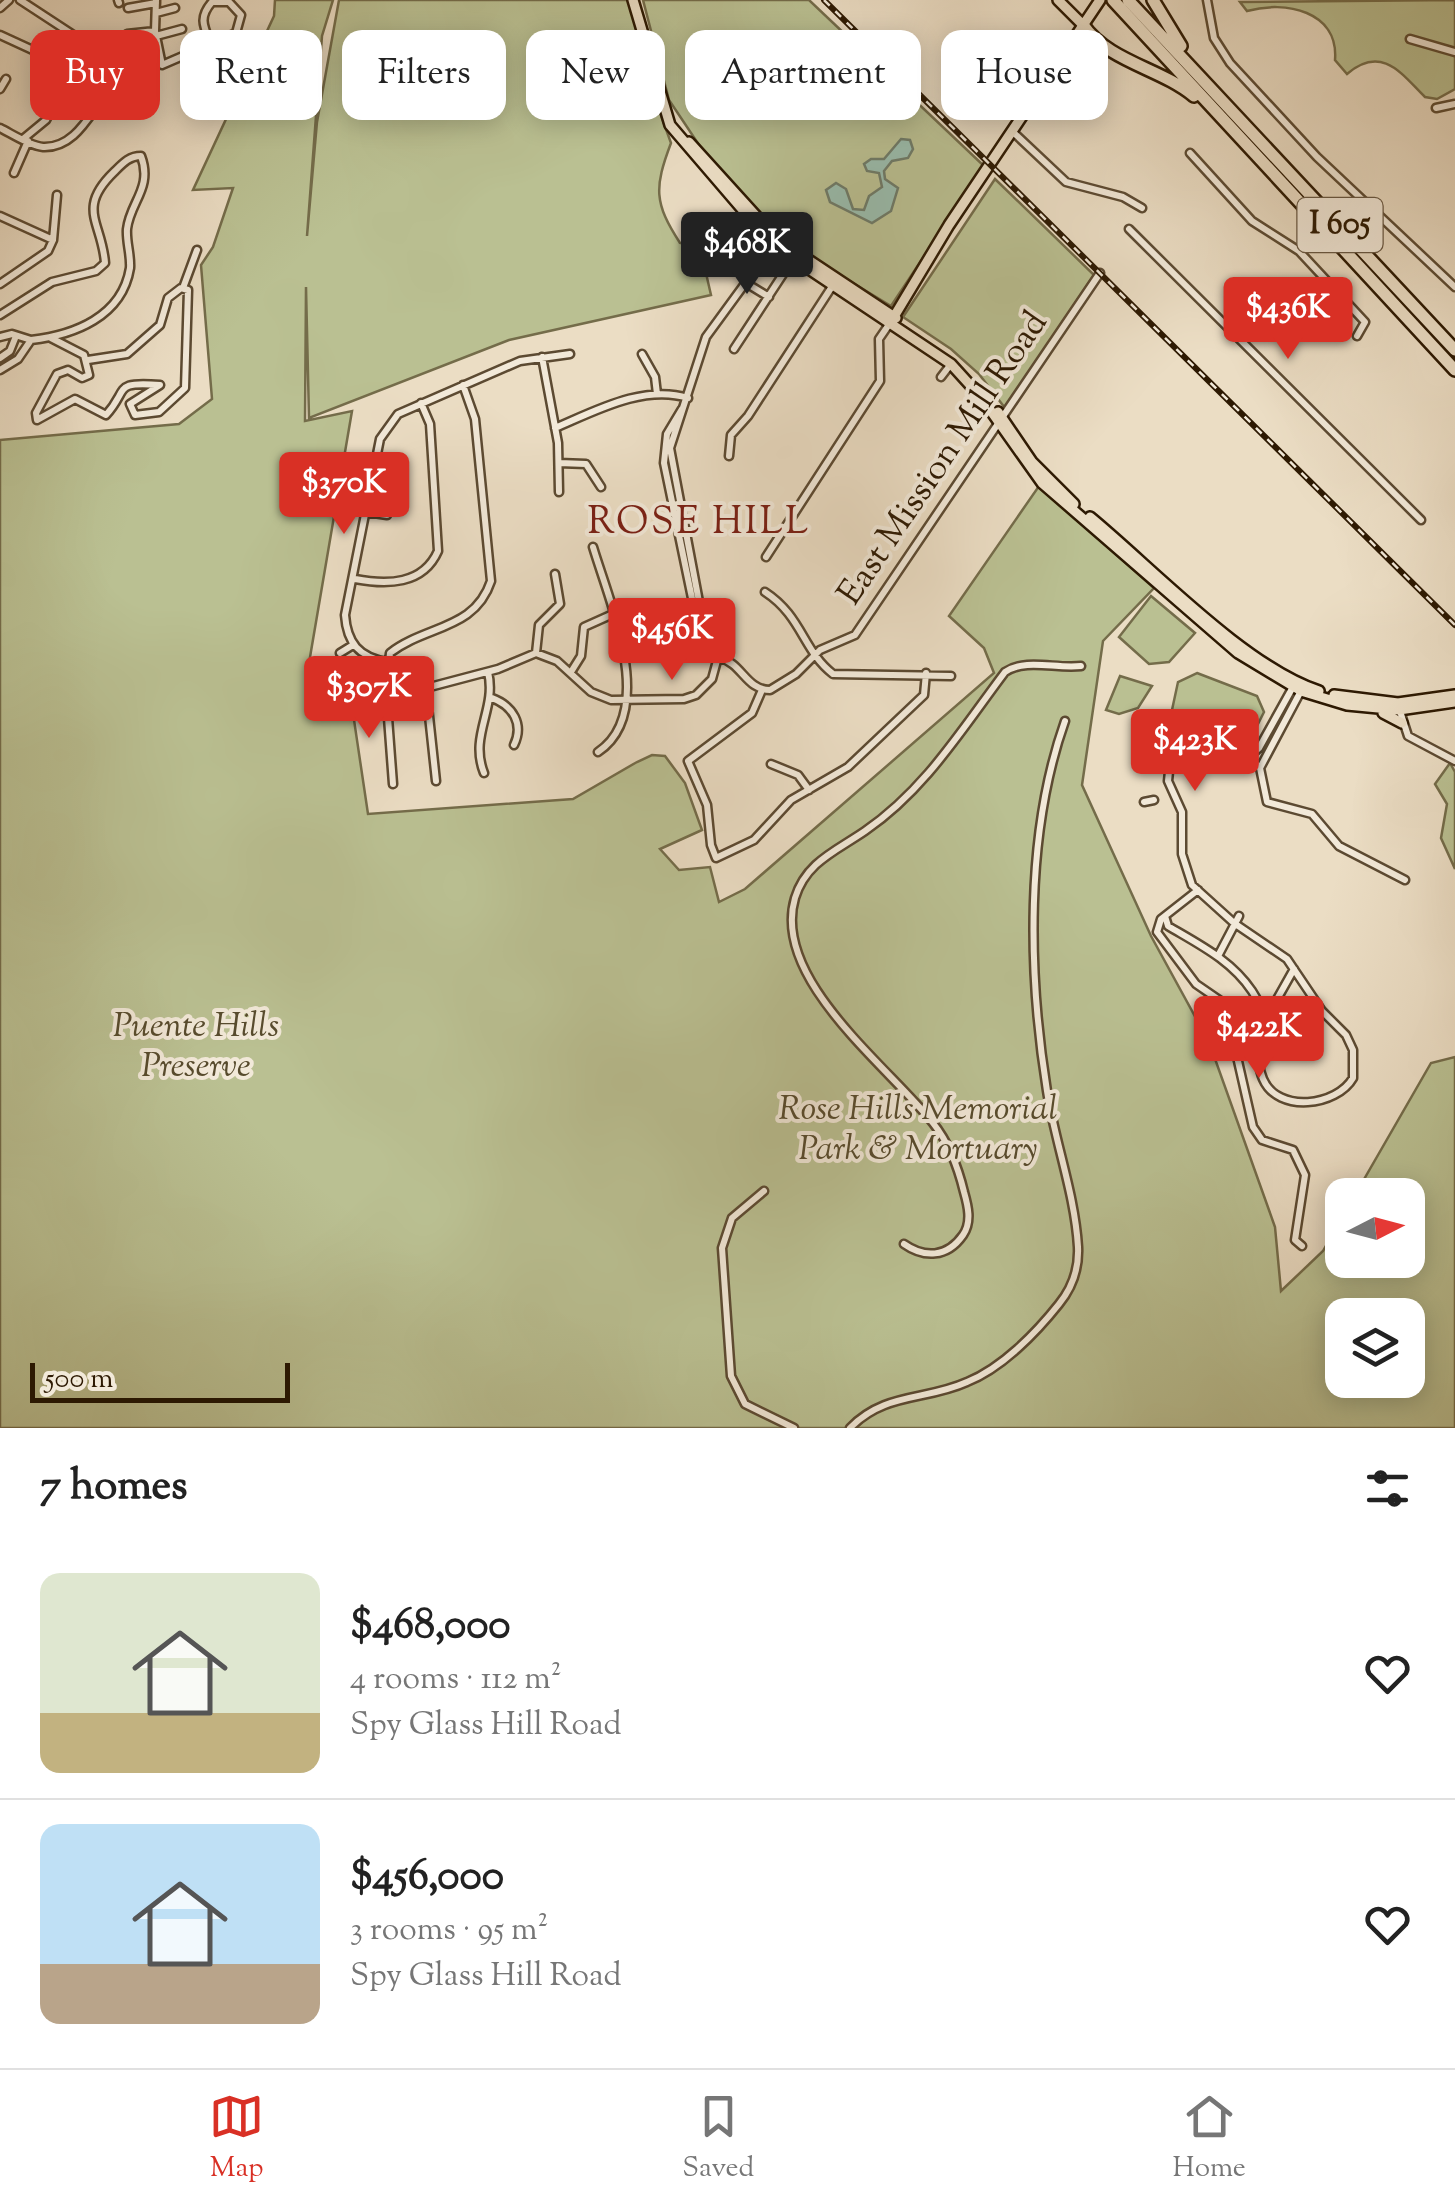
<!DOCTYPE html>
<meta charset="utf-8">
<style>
:root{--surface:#fff;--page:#f6f6f6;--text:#222;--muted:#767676;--line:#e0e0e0;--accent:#d93025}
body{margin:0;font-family:"Sorts Mill Goudy",serif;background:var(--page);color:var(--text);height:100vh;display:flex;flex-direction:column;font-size:38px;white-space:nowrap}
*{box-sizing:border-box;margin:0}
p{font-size:32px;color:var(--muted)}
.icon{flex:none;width:55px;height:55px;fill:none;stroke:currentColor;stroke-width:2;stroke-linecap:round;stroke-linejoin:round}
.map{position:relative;height:1428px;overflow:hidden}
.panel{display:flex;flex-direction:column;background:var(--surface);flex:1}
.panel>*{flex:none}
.hud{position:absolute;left:30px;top:30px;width:1395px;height:90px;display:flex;gap:20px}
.needle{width:65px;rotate:84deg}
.controls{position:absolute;left:1325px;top:1178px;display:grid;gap:20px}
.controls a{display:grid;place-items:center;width:100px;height:100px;border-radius:20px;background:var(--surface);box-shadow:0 5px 25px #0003;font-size:50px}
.scale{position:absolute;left:30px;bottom:25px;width:260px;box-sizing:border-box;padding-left:10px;border:5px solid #2d1902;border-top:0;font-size:28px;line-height:35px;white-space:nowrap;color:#2d1902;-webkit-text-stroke:8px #f2e9d9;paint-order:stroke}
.price{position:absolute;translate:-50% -85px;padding:0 22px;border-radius:10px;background:var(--accent);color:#fff;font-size:32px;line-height:65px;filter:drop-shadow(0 2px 5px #0008)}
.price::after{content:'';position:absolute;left:50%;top:60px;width:30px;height:22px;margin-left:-15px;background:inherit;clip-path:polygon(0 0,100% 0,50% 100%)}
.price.current{background:#222;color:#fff}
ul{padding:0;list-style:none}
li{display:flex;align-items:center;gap:30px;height:250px;padding:0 40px}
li+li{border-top:2px solid var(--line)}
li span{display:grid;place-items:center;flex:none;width:280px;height:200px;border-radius:20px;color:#555}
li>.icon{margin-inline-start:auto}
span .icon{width:120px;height:120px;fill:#fffc;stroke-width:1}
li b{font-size:42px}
h2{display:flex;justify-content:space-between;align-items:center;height:120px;padding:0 40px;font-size:42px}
.chip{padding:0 35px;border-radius:20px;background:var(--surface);box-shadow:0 5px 25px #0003;font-size:35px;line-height:90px}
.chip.current{background:var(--accent);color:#fff}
.tab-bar{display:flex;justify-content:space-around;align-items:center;height:140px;border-top:2px solid var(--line);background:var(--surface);font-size:28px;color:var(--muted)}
.tab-bar a{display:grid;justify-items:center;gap:5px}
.tab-bar .current{color:var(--accent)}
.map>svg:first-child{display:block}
.green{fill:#bac092;stroke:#746c4a;stroke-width:2.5;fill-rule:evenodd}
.water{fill:#99bdae;stroke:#6e7b69;stroke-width:2.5}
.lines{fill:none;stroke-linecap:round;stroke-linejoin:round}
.minor-casing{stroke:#5c4a32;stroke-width:11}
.major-casing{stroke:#2d1902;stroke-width:14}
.highway-casing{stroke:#2d1902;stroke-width:16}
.minor{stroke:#f2e9d9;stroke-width:6}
.major{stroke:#ebddc4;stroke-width:9}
.highway{stroke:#ebddc4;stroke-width:11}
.rail-casing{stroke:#2d1902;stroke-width:6}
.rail{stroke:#f2e9d9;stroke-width:2.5;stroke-dasharray:8;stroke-linecap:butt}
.labels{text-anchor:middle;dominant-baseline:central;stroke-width:8;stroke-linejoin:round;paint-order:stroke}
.shield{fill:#f2e9d9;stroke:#685742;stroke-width:2.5}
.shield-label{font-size:32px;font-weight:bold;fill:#2d1902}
.street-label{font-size:35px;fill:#2d1902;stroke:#f2e9d9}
.park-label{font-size:35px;font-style:italic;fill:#574b2d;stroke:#f2e9d9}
.neighbourhood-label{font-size:38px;letter-spacing:2.5px;fill:#7a1f14;stroke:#f2e9d9}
</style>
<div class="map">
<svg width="1455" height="1428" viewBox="0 0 1455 1428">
<rect width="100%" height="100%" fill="#ebddc4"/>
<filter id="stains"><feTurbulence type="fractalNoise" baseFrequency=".002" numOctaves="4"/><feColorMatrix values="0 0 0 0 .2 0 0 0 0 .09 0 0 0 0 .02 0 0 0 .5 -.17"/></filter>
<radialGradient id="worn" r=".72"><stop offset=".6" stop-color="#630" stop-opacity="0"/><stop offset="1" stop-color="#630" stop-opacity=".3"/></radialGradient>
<!-- green -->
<path class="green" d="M275,0H333L322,36L307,236L317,122L339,0H629L651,88L671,143C654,188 654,203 680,243L700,247L711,295L509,340L309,418L306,287L305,421L352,411L309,663L350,693L368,814L573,799L637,762L652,755L665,756L685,783L702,830L660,849L679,870L710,867L719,902L745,889L994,673L984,648L949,616L1039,486L1154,588L1103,641L1082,785L1151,936L1209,1042L1275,1227L1281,1291L1323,1251L1342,1217V1260H1408V1195H1355L1431,1063L1455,1057V1428H0V440L179,424L212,399L201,265L213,247L233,188L193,190L274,16ZM1342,1315H1408V1380H1342Z
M643,0H809L984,166L891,306L790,245L703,151L669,100Z
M1455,0V89L1437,99L1425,97C1404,77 1383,43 1347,74L1335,60C1339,11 1285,0 1247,11L1240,2Z
M995,179L1094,275L1005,408L979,374L951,349L903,317Z
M1151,596L1195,633L1169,662L1149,664L1119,637Z
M1197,673L1257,696L1264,712L1251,738L1172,710L1178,682Z
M1120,676L1152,686L1138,708L1119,714L1106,710Z
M1450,763L1455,772V869L1441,838L1447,804L1435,784Z"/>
<!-- water -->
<path class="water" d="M901,139L910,140L913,149L908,158L892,161L884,171L885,179L898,188L891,211L872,223L830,202L826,190L836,183L846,189L853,209L864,210L869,196L882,187L879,173L867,171L864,164L871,159H884Z"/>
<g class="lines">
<defs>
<path id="minor" d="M20,0L75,36
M118,0L119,3
M156,0L155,31L162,65L236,33L241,15L229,2H212C199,17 203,25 210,42
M1207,0L1214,38L1230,63L1317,157L1455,287
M0,8L9,0
M128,8L156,3
M156,13L175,8
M127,34L155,31
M0,35L87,75
M156,36L182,29
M1410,39L1455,52
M119,59L159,53
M0,89L6,79
M78,93L98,52
M1436,108L1455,104
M0,128C12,134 30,146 43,147C89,149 99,77 131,80
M1013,132L1066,182L1123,197L1142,208
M23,139L46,120L56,101
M1190,153L1252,221L1299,251L1365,322L1357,336
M14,173L28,141
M0,216L53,240
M1129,229L1421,520
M53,240L57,195
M746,283L769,297
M0,284L48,251L53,240
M183,288L197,250
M0,315L52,282L96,271L105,263C102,222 76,209 114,172C123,163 129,156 141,156C153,188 130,202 127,229C126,242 131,255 130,268C122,317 74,335 31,340L18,359L0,370
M0,337L12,334L31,340
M51,338L84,355L89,375L82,378L68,370L57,374L36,413L37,420L75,399L106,415C129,390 112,381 160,385L130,404L135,415L159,412L185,388L188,290L181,288L168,298L160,325L127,354L88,360
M734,349L787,268
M642,354L655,377L657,394
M542,357L558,443L559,492
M0,358L10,351L16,336
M941,377L951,364
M682,409L667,434L664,463L694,608L719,657
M555,428C595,411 644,384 688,398
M729,456L731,435L748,416L833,285
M559,463L586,464L601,487
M374,469L394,473
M367,512L387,515
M593,547C609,601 658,712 598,752
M766,557L880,381L879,339L890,323
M355,579C387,585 423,585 438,551L430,424L421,403
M765,592C802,616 803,651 833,674L951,676
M340,653L353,645
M536,653L539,625L560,604L555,574
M720,658C742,663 746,690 770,690L796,674L820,650L855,635L1100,273
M387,662C359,657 347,643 345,615L380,439L398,414L520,361L570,354
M571,672L581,656L584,627L613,614
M426,688L436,781
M762,690L752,713L688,761L707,805L711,845L716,858L754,840L791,800L848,767L924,695L926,673
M386,691L426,688L498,669L536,653L557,661L591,692L611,700L684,699L696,695L712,679L721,646L700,607L670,448L706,337L774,244
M492,698C513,706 524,724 514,745
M1399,708L1408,736L1455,761
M1250,756L1259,748L1294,685
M771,764L798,775L809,790
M1260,768L1302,689
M484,773C469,735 497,709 488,672
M393,784L386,691L390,653C426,625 475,630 491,581L475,419L463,385
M1144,802L1154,800
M1198,890L1161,919L1157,932L1196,984L1225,1004L1253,1127L1262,1140L1293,1150L1305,1175L1295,1240L1302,1246
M1165,916L1168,926C1200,945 1231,960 1252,991C1282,1037 1249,1047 1263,1079C1278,1114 1337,1106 1353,1078V1050L1346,1035L1322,1011L1287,959L1234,923L1192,885L1182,854V812L1168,781L1170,762L1176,750L1195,741L1234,744L1260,768L1267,802L1312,814L1339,846L1405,880
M1218,956L1239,916
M1267,1017L1294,969
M764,1191L732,1218L722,1248L731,1376L745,1404L794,1428
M904,1244C924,1258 947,1258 963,1235C972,1222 968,1206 964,1192C958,1167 949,1143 933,1123C888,1066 771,979 795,898C806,862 836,851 865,831C925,790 962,729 1005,672C1026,658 1055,669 1081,666
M850,1428C885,1392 925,1401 967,1382C1002,1368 1036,1333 1059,1304C1072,1288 1079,1268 1078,1247C1075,1195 1055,1142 1047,1091C1028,973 1025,834 1065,721"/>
<path id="major" d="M633,0L670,125L773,245L951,364L981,397L1042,483L1238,653L1301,691L1347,705L1399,710L1455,702
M1058,0L1083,25
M689,142L777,239L896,318
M892,320L949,225L1100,0
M998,412L1032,462L1074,504
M1090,517C1152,568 1245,667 1319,691
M1334,695L1398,703L1455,695
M1383,713L1402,723"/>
<path id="highway" d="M1113,0L1455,370
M1128,0L1455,350
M1153,0L1181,46
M1083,25C1109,62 1160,68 1194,96"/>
</defs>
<!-- minor casing -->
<use href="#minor" class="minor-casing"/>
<!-- major casing -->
<use href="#major" class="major-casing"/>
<!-- highway casing -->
<use href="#highway" class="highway-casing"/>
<!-- minor -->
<use href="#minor" class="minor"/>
<!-- major -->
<use href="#major" class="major"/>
<!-- highway -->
<use href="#highway" class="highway"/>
<defs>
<path id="rail" d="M824,0L1455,625"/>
</defs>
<!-- rail casing -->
<use href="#rail" class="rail-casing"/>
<!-- rail -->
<use href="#rail" class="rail"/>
</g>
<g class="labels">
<!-- shield labels -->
<rect class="shield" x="1297.5" y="198" width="85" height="54" rx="8"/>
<g class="shield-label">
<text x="1340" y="225">I 605</text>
</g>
<!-- street labels -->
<g class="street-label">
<text transform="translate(944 459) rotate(-56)">East Mission Mill Road</text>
</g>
<!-- park labels -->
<g class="park-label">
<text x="196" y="1027">Puente Hills<tspan x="196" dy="40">Preserve</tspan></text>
<text x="918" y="1110">Rose Hills Memorial<tspan x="918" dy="40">Park &amp; Mortuary</tspan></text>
</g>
<!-- neighbourhood labels -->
<g class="neighbourhood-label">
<text x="699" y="524">ROSE HILL</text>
</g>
</g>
<rect width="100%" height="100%" filter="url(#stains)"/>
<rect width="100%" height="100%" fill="url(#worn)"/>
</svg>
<div class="controls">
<a><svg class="needle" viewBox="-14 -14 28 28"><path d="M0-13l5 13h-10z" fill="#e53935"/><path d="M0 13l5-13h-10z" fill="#767676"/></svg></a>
<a><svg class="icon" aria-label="layers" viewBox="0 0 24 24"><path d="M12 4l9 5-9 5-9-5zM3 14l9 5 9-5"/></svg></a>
</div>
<div class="scale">500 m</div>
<b class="price current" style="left:747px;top:297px">$468K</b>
<b class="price" style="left:1288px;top:362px">$436K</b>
<b class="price" style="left:344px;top:537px">$370K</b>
<b class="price" style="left:672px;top:683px">$456K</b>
<b class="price" style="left:369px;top:741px">$307K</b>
<b class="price" style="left:1195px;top:794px">$423K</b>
<b class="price" style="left:1259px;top:1081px">$422K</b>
<div class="hud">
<a class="chip current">Buy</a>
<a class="chip">Rent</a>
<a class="chip">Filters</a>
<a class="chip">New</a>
<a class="chip">Apartment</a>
<a class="chip">House</a>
</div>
</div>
<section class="panel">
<h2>7 homes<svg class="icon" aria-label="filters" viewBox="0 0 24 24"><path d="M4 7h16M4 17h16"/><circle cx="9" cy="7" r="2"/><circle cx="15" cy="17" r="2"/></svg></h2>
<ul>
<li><span style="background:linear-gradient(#dfe7d0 70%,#c2b280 0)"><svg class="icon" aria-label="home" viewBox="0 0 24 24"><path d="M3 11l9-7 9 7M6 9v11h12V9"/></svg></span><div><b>$468,000</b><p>4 rooms · 112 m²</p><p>Spy Glass Hill Road</p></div><svg class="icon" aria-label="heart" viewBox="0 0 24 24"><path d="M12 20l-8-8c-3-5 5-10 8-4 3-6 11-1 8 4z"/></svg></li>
<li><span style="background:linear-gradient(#bfe0f5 70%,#b9a48a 0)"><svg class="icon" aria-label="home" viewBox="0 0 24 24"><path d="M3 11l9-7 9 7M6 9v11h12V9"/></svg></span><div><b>$456,000</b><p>3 rooms · 95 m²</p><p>Spy Glass Hill Road</p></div><svg class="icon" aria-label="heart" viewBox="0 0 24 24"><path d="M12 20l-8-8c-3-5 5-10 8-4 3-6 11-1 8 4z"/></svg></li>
</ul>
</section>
<nav class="tab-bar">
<a class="current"><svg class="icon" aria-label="map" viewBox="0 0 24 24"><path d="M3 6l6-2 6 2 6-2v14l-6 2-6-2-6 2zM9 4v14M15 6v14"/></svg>Map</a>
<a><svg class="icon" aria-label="saved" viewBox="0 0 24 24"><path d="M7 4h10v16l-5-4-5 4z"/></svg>Saved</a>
<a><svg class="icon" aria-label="home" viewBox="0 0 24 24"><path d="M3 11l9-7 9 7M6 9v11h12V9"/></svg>Home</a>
</nav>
